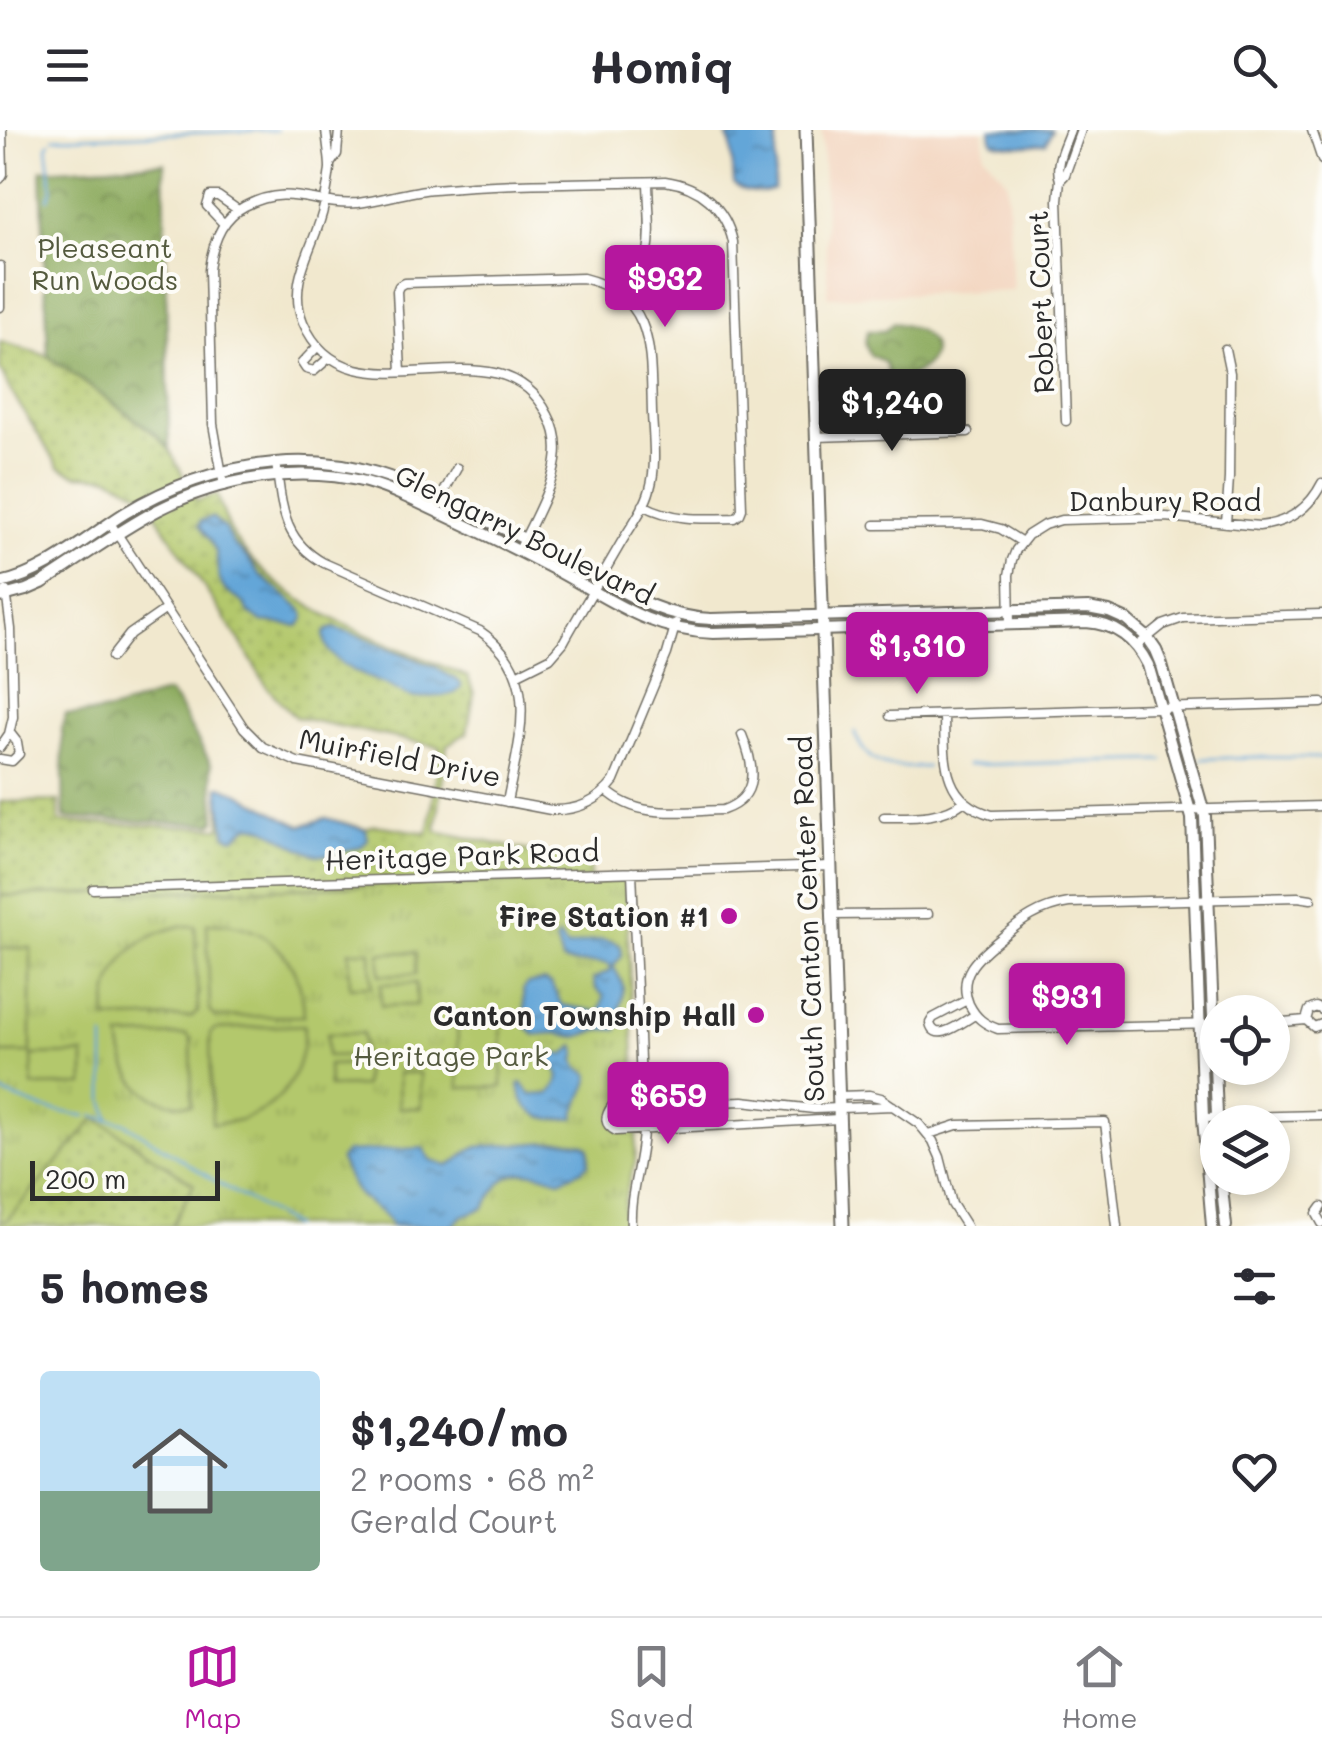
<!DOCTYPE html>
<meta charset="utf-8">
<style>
:root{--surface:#fff;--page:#f2f2f3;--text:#2b2b33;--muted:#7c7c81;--line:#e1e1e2;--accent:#b5179e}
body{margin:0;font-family:Mali,sans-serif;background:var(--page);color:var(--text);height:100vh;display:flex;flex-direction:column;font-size:38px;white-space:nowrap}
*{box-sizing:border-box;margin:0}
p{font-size:32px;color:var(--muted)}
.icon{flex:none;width:55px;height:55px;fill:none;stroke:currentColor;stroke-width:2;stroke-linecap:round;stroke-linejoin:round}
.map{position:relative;height:1096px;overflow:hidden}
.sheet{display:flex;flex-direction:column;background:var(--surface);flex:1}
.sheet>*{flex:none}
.fabs{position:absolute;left:1200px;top:865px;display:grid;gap:20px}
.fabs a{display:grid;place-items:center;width:90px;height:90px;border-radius:50%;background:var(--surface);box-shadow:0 5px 15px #0003;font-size:50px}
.scale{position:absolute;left:30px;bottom:25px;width:190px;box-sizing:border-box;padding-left:10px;border:5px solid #2b2b2b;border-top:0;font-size:28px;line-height:35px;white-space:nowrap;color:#2b2b2b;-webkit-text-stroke:8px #fdfcf7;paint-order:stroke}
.price{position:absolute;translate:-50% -85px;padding:0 22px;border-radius:10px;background:var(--accent);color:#fff;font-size:32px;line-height:65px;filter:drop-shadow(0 2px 5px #0008)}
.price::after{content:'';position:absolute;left:50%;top:60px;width:30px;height:22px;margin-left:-15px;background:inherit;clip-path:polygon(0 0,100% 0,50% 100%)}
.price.selected{background:#222;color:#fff}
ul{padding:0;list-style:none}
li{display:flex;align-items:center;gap:30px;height:250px;padding:0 40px}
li+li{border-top:2px solid var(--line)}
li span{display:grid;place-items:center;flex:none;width:280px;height:200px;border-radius:10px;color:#555}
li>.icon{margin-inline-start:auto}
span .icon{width:120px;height:120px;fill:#fffc;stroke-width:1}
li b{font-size:42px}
h2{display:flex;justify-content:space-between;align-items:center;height:120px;padding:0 40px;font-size:42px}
header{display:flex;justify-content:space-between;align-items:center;height:130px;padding:0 40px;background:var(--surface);font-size:45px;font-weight:700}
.tab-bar{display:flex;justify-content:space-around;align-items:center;height:140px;border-top:2px solid var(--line);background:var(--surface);font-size:28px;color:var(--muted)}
.tab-bar a{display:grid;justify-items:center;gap:5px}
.tab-bar .selected{color:var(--accent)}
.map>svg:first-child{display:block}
.built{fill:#f3d4be}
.grass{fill:url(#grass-dots);stroke:#6f7a4c;stroke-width:2.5}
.forest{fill:url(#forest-crowns);stroke:#5c6c46;stroke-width:2.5}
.park{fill:url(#park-tufts);stroke:#6f7a4c;stroke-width:2.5}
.garden{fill:#b3c86c;stroke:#6f7a4c;stroke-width:2.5}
.water{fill:url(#water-ripples);stroke:#486882;stroke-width:2.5}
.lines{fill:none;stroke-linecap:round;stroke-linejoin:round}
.stream{stroke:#64a6d8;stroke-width:2.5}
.minor-casing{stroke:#706d64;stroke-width:11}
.tertiary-casing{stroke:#706d64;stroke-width:14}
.secondary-casing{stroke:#706d64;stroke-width:15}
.minor{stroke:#fff;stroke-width:8}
.tertiary{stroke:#fff;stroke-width:10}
.secondary{stroke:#fff;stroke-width:11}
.poi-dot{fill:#b5179e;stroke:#fdfcf7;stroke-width:4}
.labels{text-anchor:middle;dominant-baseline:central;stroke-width:8;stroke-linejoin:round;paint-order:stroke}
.park-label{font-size:28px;fill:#545a3e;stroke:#fdfcf7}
.street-label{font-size:28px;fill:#2b2b2b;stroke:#fdfcf7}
.poi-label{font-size:28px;font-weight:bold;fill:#2b2b2b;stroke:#fdfcf7;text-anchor:end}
</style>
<header><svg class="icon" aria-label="menu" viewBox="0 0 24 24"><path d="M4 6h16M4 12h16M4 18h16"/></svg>Homiq<svg class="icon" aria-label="search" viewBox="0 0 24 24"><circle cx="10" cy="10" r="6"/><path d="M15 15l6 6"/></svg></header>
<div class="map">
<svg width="1322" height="1096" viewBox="0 0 1322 1096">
<defs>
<pattern id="grass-dots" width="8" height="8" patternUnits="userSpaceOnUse" patternTransform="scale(2.5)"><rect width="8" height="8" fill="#b3c86c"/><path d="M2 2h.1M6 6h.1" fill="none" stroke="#9aac5e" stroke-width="1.8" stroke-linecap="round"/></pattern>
<pattern id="forest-crowns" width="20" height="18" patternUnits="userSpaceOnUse" patternTransform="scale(2.5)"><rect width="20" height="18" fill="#8eac60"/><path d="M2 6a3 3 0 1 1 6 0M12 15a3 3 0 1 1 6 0" fill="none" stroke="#748c4f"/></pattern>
<pattern id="park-tufts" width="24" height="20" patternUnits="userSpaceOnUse" patternTransform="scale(2.5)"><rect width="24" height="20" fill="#b3c86c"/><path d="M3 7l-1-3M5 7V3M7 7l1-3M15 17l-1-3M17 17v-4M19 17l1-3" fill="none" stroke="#9aac5e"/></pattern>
<pattern id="water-ripples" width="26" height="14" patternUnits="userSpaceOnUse" patternTransform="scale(2.5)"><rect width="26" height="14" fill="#64a6d8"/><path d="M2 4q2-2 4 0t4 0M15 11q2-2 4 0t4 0" fill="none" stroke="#5387af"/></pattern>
</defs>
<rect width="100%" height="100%" fill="#fdfcf7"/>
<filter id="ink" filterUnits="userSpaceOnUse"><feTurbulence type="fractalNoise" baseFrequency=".01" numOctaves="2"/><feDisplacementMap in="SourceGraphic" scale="20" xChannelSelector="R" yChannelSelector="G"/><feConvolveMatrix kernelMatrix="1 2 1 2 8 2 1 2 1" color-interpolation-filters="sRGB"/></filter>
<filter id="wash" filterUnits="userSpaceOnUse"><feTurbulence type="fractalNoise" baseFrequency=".0048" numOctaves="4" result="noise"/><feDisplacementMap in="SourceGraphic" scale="40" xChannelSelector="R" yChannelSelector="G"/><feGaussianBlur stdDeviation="2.25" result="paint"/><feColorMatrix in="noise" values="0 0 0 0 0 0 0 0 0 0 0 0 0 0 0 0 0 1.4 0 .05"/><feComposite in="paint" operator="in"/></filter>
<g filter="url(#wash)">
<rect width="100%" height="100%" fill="#f1e8ce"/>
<!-- built -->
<path class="built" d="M822,0H983L984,24L1007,51L1013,160L828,167Z"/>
<!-- grass -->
<path class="grass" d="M0,212L48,226L156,305L169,319L197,371L217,364C222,378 226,394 234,407C282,481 390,513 468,547L474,564L467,603L447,615L436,701L590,734V750L0,766V672L59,671V692L221,698L219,658L221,656C249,666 273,684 301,696L326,688L366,699L375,695L428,703C434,674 435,646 440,617L295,587L267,557L241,513L142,364L109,347L77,345L59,337L10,260L0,239Z
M95,987L194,1054L172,1096H0V1091L6,1090Z"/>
<!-- forest -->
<path class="forest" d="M164,33L169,319L156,304L48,226L41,40Z
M893,193C952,202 941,243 890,252C885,235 889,232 871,226C866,217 863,211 868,201H885Z
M168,563L175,570L211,634L216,690L212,694L64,688L62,598L66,584C81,585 95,584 109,581C129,576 147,566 168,563Z"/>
<!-- park -->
<path class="park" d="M625,749L637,986L635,1033L626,1062L623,1083L625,1096H172L194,1054L96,988L6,1091H0V766Z"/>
<!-- garden -->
<path class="garden" d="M207,793C265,791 303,828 304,886L215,887L210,881Z
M181,796H195L198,882L191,887L106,889C106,838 132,807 181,796Z
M0,818H31V923H0Z
M349,821H371L372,856L350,857Z
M416,822V844L380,845V823Z
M416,853L417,875L381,876V854Z
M501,886L502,957L459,958L457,887Z
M304,895C304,953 272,991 212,994L210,903L215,899Z
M363,903V925L327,926V904Z
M187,905L191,910L192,975C147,975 125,952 120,907Z
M84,924V955L33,956L32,925Z
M364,934V956L329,957L328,935Z
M398,943H420L421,978H399Z"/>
<!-- water -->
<path class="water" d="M764,0L769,1L777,9L774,59C763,65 743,62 734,54L731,16L727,7Z
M990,0H1052L1046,13C1028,16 1010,17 993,12Z
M212,387L225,399L233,414L247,428L261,446L303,481C306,488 304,492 298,496L262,492L249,483L244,473L225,460L219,450L216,422L210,410L199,396L200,391Z
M334,498L359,506L437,538C446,546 456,547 461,554V558C459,559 457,562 455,563C451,565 421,568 416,568C405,567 397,559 387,555C364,546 325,533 324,504L327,500Z
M221,656C249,666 273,684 301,696L326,688L366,700L368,710L362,716L356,718C344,720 330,727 317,725C299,722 266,693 251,696C242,697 243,705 233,708L226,705L219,665V658Z
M558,806L567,817C585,813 604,804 621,816L622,826L613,836C617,844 623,850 623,859C624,873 616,880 620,894L617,900L602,899L577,907L554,903L535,905L526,896L523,860L527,854L543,851L551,854L562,875L600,882L604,866L596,859L593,849L610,841V835C595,829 578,837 562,831L556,810Z
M575,916L577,921L575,931L578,937L590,945C589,959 577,971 574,988C546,993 522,985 519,954L522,953L531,965L549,964C570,944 553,934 536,924L547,922L565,924Z
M565,1011L584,1014L589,1018V1033L582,1040L560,1050C552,1049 544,1044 535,1043C507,1038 496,1056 484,1078L462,1086L452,1096H392C384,1080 372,1078 361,1067C351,1057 345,1041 340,1029L346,1022L423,1018L432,1031L448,1036C460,1032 464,1021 476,1017Z"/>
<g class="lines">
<!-- stream -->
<path class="stream" d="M54,8L277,0
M48,69L52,60L47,16L50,12
M855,602C866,639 894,638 927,637
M1201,629L1252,627L1322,628
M967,635L1163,630
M104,907V970L109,989
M0,962L41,978L86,986
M93,986L125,993L215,1051L293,1096"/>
</g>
</g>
<g filter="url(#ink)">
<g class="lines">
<defs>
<path id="minor" d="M326,0C327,12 330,28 330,38C329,50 326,63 324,76C316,116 286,150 303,192C349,301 498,184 548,285C558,303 559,324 553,344C546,370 530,396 519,421
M1070,0C1064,17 1054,33 1060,50L1065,45L1081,0
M1312,0L1322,30
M330,34L337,24L339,0
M0,49L3,44L2,0
M1060,50L1058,70L1066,291
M224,94L207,76L210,66H218L238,80
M0,136V177
M625,168C658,126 649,102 648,52
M318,216L302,233L306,239L314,241L330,227
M1225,219L1230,243L1229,348L1226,393
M401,242L397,161L399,156L404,153L583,148C656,166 650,221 652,283C653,307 657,335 650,359C645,378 631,396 621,413C602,446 582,479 563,513L550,528L516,545
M816,307L968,302
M276,333C282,376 282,410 324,433L480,501C543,544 519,610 507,672
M224,356L213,294L209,140C212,115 221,88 245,76C292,52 314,77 358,73C383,70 408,61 434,59C509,52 589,53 665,51C700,56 725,77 733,112L742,379L740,384L735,388C702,389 673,391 643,375
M434,380L457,338
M110,393L244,598L263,617L297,632L551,680C578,681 598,672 614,651L667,524L676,493
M875,395L982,394L1001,399L1022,412
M1010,494L1009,445L1012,430L1016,420L1028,405L1044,395L1061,390L1166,387L1259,396C1288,393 1309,379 1322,353
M1137,516L1163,495L1183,488L1322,484
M112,527L130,504L166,479
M944,585C945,629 941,671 992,685L1322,676
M890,586L1322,573
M0,617L9,604L13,587L11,499L6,461
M0,629L12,631L19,624L17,612L10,603
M606,660C638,690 682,681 723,680C761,667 754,634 742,605
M884,687C913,687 941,689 965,671
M93,759L831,736
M833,785L928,784
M967,870L933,888L930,893C935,915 962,892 975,885
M1306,890L1309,880L1316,877L1322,880
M1272,893L1306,890L1314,897L1322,894
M1218,894L998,899C984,894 976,888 969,874C956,844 979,826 1000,809C1021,791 1040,777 1069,773L1298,767L1311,769
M839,966L869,965L881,968L919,994L933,1011L940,1027L952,1074L966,1096
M1203,988L1322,985
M839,989L616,1001C604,995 604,987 612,976L743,971L814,979L893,976
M929,1004L957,995L1105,992L1117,1096
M1322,1077L1317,1084L1322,1093
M631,1096C629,1063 642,1033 643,1000L632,742"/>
<path id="tertiary" d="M0,453C47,443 85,408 125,383C171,355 222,338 275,333C352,326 403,350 470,382C507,400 543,418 578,437C622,461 659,487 711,489L1088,478L1109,482L1127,490L1147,507L1156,520L1161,532L1205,686L1218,1010
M0,467L26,460L42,453C80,429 118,401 158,380C220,348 298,335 366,352C398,361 427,377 457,391C489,406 521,422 552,438C609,468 646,500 713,503L1086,492C1116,494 1135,509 1148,535L1192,688L1203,988L1212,1096
M1221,1048L1226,1096"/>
<path id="secondary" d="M806,0L843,1096"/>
</defs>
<!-- minor casing -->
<use href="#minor" class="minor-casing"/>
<!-- tertiary casing -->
<use href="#tertiary" class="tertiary-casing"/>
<!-- secondary casing -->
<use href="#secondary" class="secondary-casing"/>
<!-- minor -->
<use href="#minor" class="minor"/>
<!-- tertiary -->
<use href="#tertiary" class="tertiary"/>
<!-- secondary -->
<use href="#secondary" class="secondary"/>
</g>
</g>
<!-- markers -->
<g class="poi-dot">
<circle cx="729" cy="786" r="10"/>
<circle cx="756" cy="885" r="10"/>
</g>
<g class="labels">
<!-- park labels -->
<g class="park-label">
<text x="105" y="117">Pleaseant<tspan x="105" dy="32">Run Woods</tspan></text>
<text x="451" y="925">Heritage Park</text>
</g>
<!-- street labels -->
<g class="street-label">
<text transform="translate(1040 172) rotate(-92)">Robert Court</text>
<text x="1165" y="370">Danbury Road</text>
<text transform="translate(525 404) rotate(26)">Glengarry Boulevard</text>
<text transform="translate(400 627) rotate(11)">Muirfield Drive</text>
<text transform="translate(462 725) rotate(-2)">Heritage Park Road</text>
<text transform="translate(807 789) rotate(-92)">South Canton Center Road</text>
</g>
<!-- poi labels -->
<g class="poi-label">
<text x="709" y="786">Fire Station #1</text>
<text x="736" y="885">Canton Township Hall</text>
</g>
</g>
</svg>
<div class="fabs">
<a><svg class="icon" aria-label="locate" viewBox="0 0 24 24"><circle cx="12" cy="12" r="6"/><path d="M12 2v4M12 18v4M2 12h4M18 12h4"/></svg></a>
<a><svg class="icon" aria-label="layers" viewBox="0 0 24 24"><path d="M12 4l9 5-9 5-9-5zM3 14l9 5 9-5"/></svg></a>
</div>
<div class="scale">200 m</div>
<b class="price" style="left:665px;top:200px">$932</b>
<b class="price selected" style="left:892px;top:324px">$1,240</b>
<b class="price" style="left:917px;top:567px">$1,310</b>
<b class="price" style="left:1067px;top:918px">$931</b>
<b class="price" style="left:668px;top:1017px">$659</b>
</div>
<section class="sheet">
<h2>5 homes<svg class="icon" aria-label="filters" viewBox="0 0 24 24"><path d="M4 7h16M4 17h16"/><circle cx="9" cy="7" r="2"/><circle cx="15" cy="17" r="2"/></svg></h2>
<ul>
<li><span style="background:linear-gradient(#bfe0f5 60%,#7fa58c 0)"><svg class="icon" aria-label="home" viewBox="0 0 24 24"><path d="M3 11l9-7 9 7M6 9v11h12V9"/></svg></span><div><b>$1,240/mo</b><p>2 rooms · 68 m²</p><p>Gerald Court</p></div><svg class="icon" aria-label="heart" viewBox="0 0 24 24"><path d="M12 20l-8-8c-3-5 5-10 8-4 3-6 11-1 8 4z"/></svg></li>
</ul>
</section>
<nav class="tab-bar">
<a class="selected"><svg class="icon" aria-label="map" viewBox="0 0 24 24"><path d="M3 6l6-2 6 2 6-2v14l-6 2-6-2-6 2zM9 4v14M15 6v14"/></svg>Map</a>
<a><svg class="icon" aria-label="saved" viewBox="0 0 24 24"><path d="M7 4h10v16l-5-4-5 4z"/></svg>Saved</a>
<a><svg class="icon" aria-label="home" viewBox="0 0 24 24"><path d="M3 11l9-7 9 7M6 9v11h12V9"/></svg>Home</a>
</nav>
